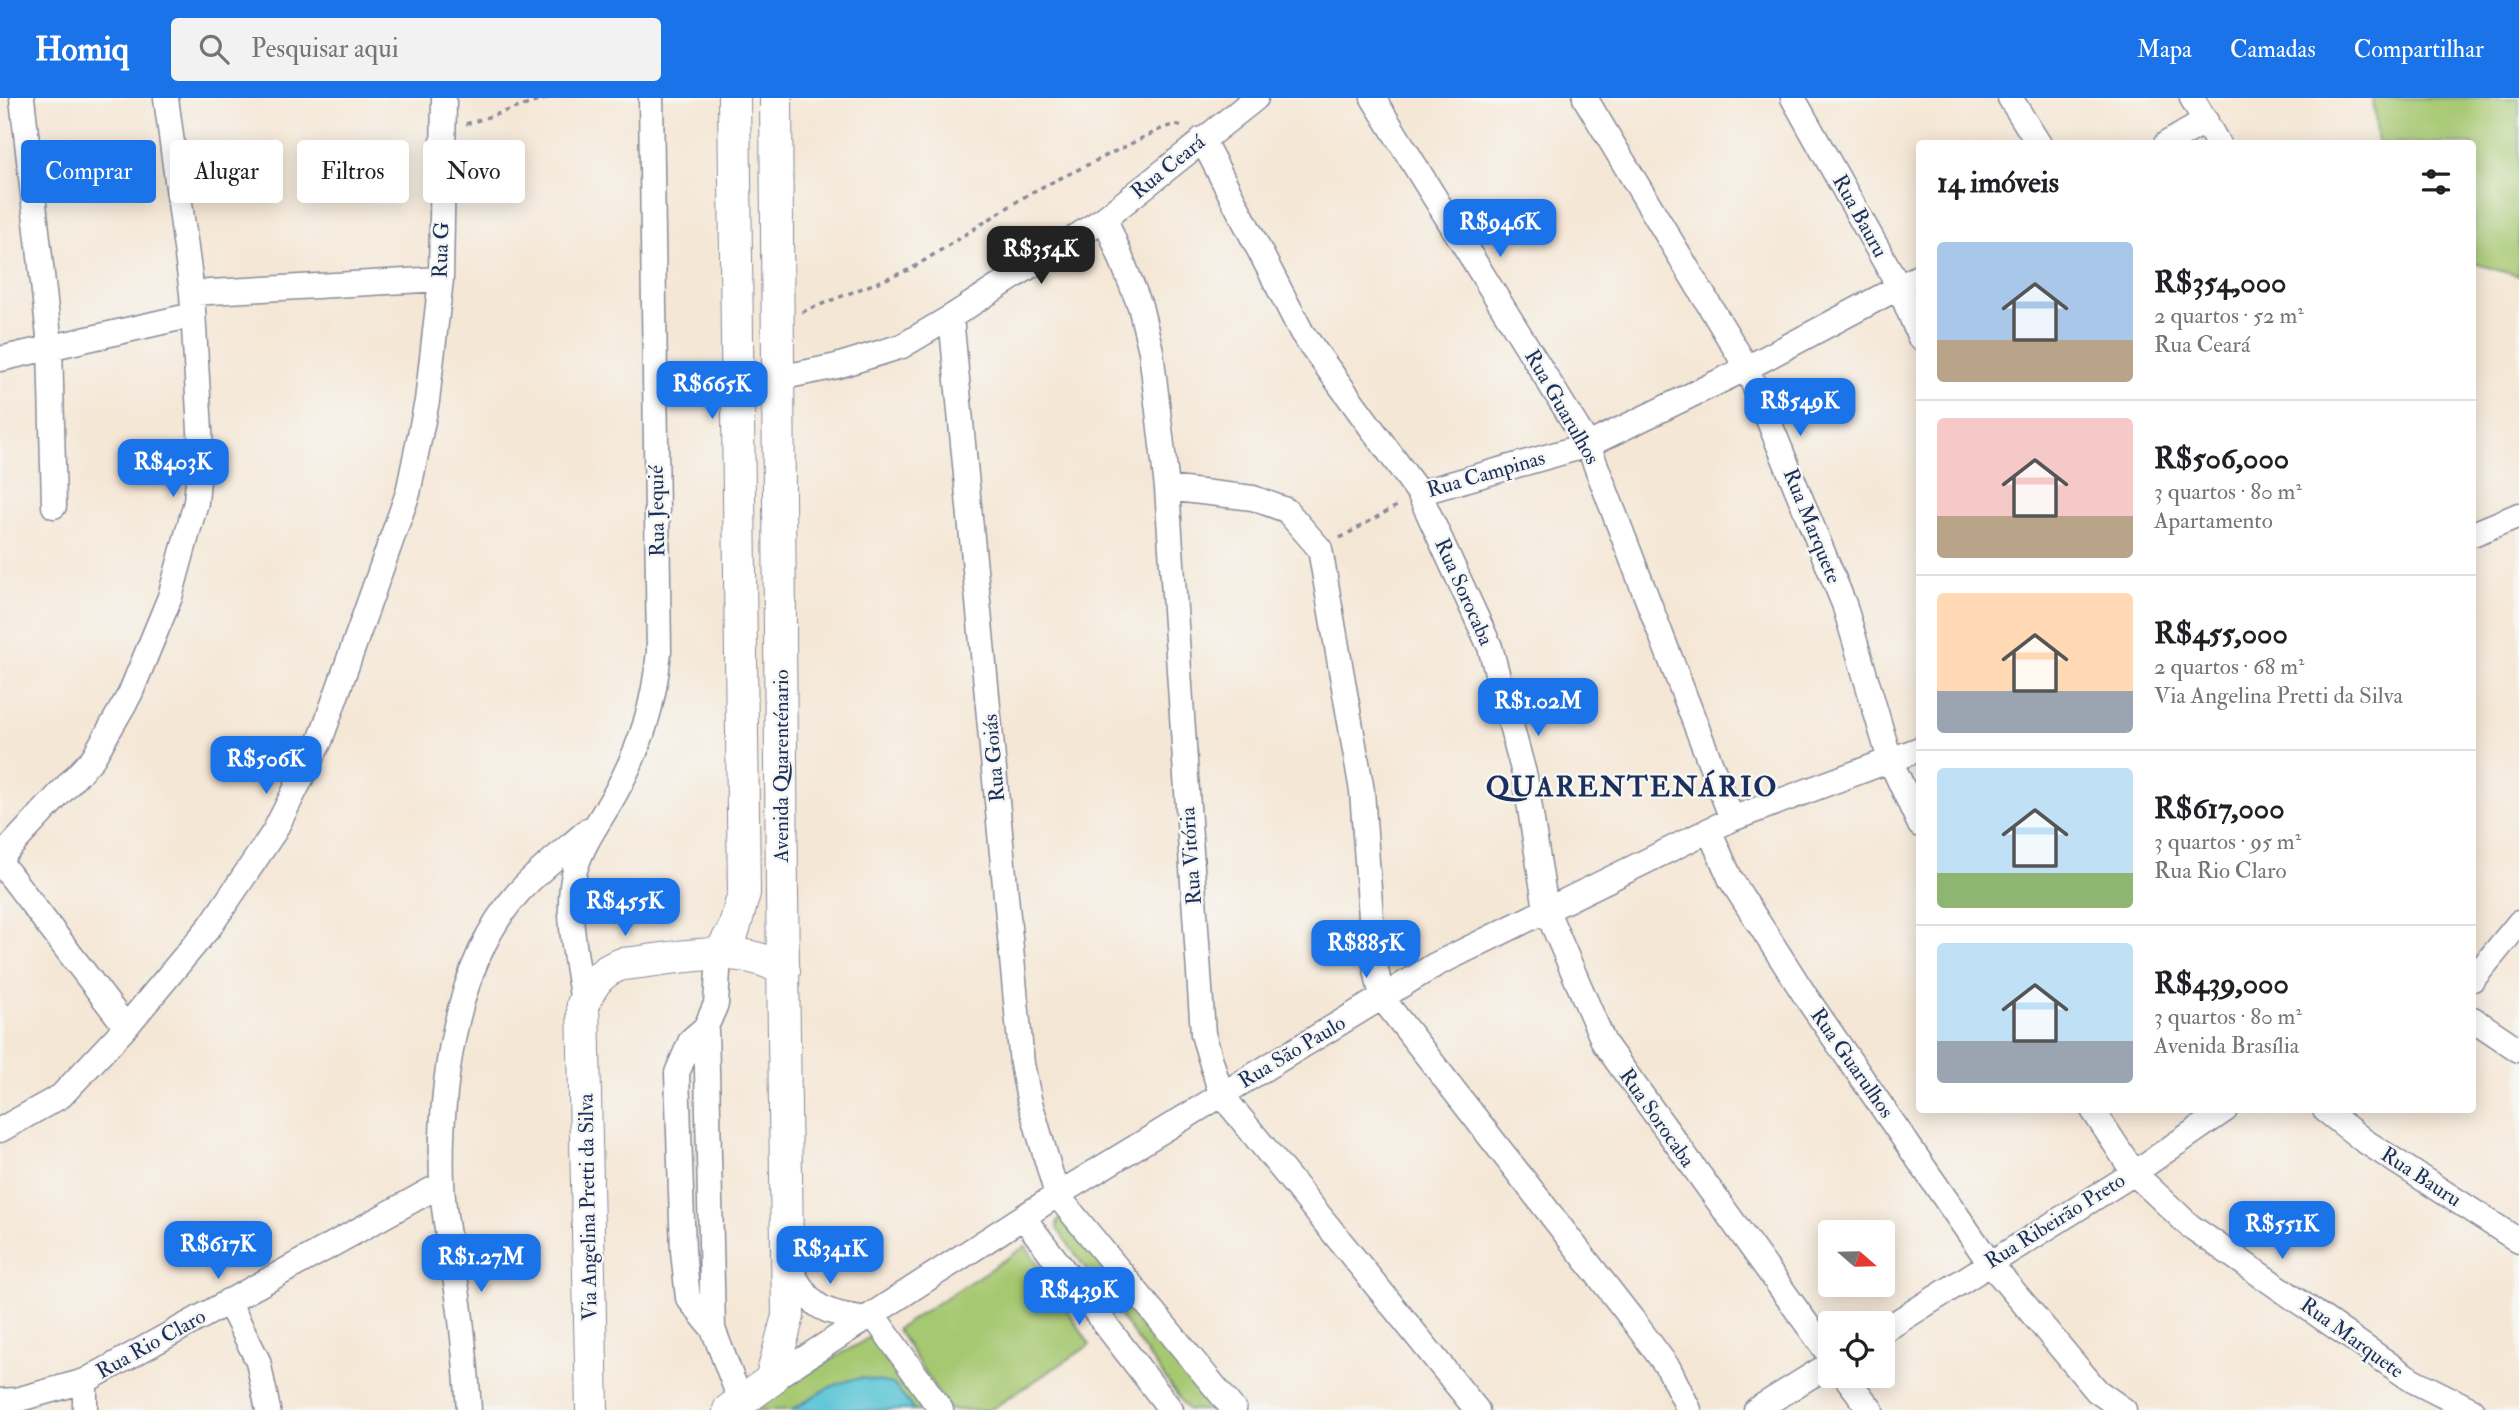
<!DOCTYPE html>
<html lang="pt">
<meta charset="utf-8">
<style>
:root{--surface:#fff;--page:#f2f2f2;--text:#202124;--muted:#757577;--line:#e0e0e0;--accent:#1a73e8}
body{margin:0;font-family:"IM FELL Double Pica",serif;background:var(--page);color:var(--text);height:100vh;display:flex;flex-direction:column;font-size:26px;white-space:nowrap}
*{box-sizing:border-box;margin:0}
p{font-size:23px;color:var(--muted)}
.icon{flex:none;width:38px;height:38px;fill:none;stroke:currentColor;stroke-width:2;stroke-linecap:round;stroke-linejoin:round}
.map{position:relative;flex:1;overflow:hidden}
.sheet{position:absolute;left:1916px;top:42px;width:560px;height:973px;display:flex;flex-direction:column;background:var(--surface);border-radius:7px;box-shadow:0 4px 18px #0003}
.sheet>*{flex:none}
.top-card{position:absolute;left:21px;top:42px;width:665px;height:63px;display:flex;gap:14px}
.needle{width:46px;rotate:110deg}
.tools{position:absolute;left:1818px;top:1122px;display:grid;gap:14px}
.tools a{display:grid;place-items:center;width:77px;height:77px;border-radius:7px;background:var(--surface);box-shadow:0 4px 18px #0003;font-size:35px}
.price{position:absolute;translate:-50% -60px;padding:0 16px;border-radius:14px;background:var(--accent);color:#fff;font-size:23px;line-height:46px;filter:drop-shadow(0 2px 4px #0008)}
.price::after{content:'';position:absolute;left:50%;top:42px;width:21px;height:16px;margin-left:-10px;background:inherit;clip-path:polygon(0 0,100% 0,50% 100%)}
.price.active{background:#222;color:#fff}
ul{padding:0;list-style:none}
li{display:flex;align-items:center;gap:21px;height:175px;padding:0 21px}
li+li{border-top:2px solid var(--line)}
li span{display:grid;place-items:center;flex:none;width:196px;height:140px;border-radius:7px;color:#555}
li>.icon{margin-inline-start:auto}
span .icon{width:84px;height:84px;fill:#fffc;stroke-width:1}
li b{font-size:30px}
h2{display:flex;justify-content:space-between;align-items:center;height:84px;padding:0 21px;font-size:30px}
.chip{padding:0 24px;border-radius:7px;background:var(--surface);box-shadow:0 4px 18px #0003;font-size:24px;line-height:63px}
.chip.active{background:var(--accent);color:#fff}
header{display:flex;align-items:center;gap:42px;box-sizing:border-box;height:98px;padding:0 35px;background:var(--accent);color:#fff}
header strong{font-size:33px}
nav{display:flex;gap:38px;margin-inline-start:auto;font-size:24px}
.search{width:490px;height:63px;background:var(--page);display:flex;align-items:center;gap:18px;box-sizing:border-box;padding:0 24px;border-radius:7px;color:var(--muted);font-size:26px}
.map>svg:first-child{display:block}
.green{fill:#a6c871;stroke:#607c68;stroke-width:2}
.water{fill:#5ac4d5;stroke:#3a7a9a;stroke-width:2}
.lines{fill:none;stroke-linecap:round;stroke-linejoin:round}
.minor-casing{stroke:#888b9a;stroke-width:27}
.major-casing{stroke:#888b9a;stroke-width:34}
.path{stroke:#888b9a;stroke-width:3.5;stroke-dasharray:5 5;stroke-linecap:butt}
.minor{stroke:#fff;stroke-width:24}
.major{stroke:#fff;stroke-width:32}
.labels{text-anchor:middle;dominant-baseline:central;stroke-width:5;stroke-linejoin:round;paint-order:stroke}
.street-label{font-size:21px;fill:#1b2f5e;stroke:#f6f6f2}
.district-label{font-size:28px;font-weight:bold;letter-spacing:2px;fill:#1b2f5e;stroke:#f6f6f2}
</style>
<header>
<strong>Homiq</strong>
<div class="search"><svg class="icon" aria-label="search" viewBox="0 0 24 24"><circle cx="10" cy="10" r="6"/><path d="M15 15l6 6"/></svg>Pesquisar aqui</div>
<nav><a>Mapa</a><a>Camadas</a><a>Compartilhar</a></nav>
</header>
<div class="map">
<svg width="2519" height="1312" viewBox="0 0 2519 1312">
<rect width="100%" height="100%" fill="#f6f6f2"/>
<filter id="ink" filterUnits="userSpaceOnUse"><feTurbulence type="fractalNoise" baseFrequency=".0143" numOctaves="2"/><feDisplacementMap in="SourceGraphic" scale="14" xChannelSelector="R" yChannelSelector="G"/><feConvolveMatrix kernelMatrix="1 2 1 2 8 2 1 2 1" color-interpolation-filters="sRGB"/></filter>
<filter id="wash" filterUnits="userSpaceOnUse"><feTurbulence type="fractalNoise" baseFrequency=".00686" numOctaves="4" result="noise"/><feDisplacementMap in="SourceGraphic" scale="28" xChannelSelector="R" yChannelSelector="G"/><feGaussianBlur stdDeviation="1.57" result="paint"/><feColorMatrix in="noise" values="0 0 0 0 0 0 0 0 0 0 0 0 0 0 0 0 0 1.4 0 .05"/><feComposite in="paint" operator="in"/></filter>
<g filter="url(#wash)">
<rect width="100%" height="100%" fill="#f5e7d6"/>
<!-- green -->
<path class="green" d="M2373,0H2519V178L2473,165V46L2378,45Z
M1064,1118L1069,1119L1213,1312H1188L1058,1132L1057,1124Z
M1026,1148L1090,1247L990,1312H949L897,1231Z
M875,1236L929,1312H748L763,1302Z"/>
<!-- water -->
<path class="water" d="M862,1280L893,1286L914,1312H792C815,1297 834,1283 862,1280Z"/>
</g>
<g filter="url(#ink)">
<g class="lines">
<defs>
<path id="minor" d="M22,0L50,247L54,408
M1373,0L1588,347L1732,721
M1585,0L1747,270L1844,506L1890,662L1920,727
M1793,0L1899,189L1920,240
M2010,0L2039,46
M2192,0L2218,46
M1202,41L1302,235L1419,395L1490,549L1525,679L1546,811L1604,945L1830,1258
M2166,46L2206,23
M1105,120L1140,208L1151,253L1167,390L1203,936L1221,996L1477,1312
M192,195L441,181
M951,219L1022,966L1029,1001L1057,1097L1234,1312
M0,261L193,217
M779,280L837,268L902,248L951,219L1105,120L1256,0
M1167,390L1253,400L1286,412L1320,451L1362,693L1374,862L1382,900L1632,1221L1669,1271L1689,1312
M1419,395L1588,347L1747,270L1920,178
M2473,436L2519,417
M1709,732L1731,782L1808,902L1989,1164L2097,1293L2124,1312
M0,760L93,660L130,596L170,499L196,404L201,350L192,195L166,0
M0,764L126,929
M2473,881L2519,825
M583,906C578,865 564,814 575,772C583,744 601,721 615,696C641,648 654,608 659,553L651,0
M2473,921L2519,952
M706,929L691,942L677,975L683,1153L688,1200L713,1231L741,1304
M2093,1012L2134,1075L2190,1128L2412,1282L2472,1312
M2325,1012L2363,1042L2519,1143
M0,1032L61,998L126,929L211,827L274,734L320,643L408,395L427,303L441,181L444,0
M1023,1119L1171,1312
M789,1167C809,1210 822,1215 869,1221
M228,1203L258,1263L268,1312
M873,1217L941,1312
M713,1231L706,929L716,906L719,857
M1883,1233L2134,1075L2225,1012
M1845,1278L1871,1312
M771,1282L1057,1097L1435,867L1732,721L1920,651
M85,1283V1312
M0,1303L16,1302L85,1283L442,1086
M469,1312C466,1269 463,1227 456,1185C451,1152 443,1118 442,1085C439,994 454,867 517,796C537,773 565,753 588,732
M1756,1312L1830,1266"/>
<path id="major" d="M719,857L734,831L744,795L734,0
M592,1312L583,906C592,886 600,873 622,866C671,862 741,842 784,873
M729,1312L771,1282L788,1218L782,797L776,0"/>
</defs>
<!-- minor casing -->
<use href="#minor" class="minor-casing"/>
<!-- major casing -->
<use href="#major" class="major-casing"/>
<!-- path -->
<path class="path" d="M466,26L548,0
M802,214L911,171L1032,94L1165,29L1177,27L1185,30
M1340,440L1400,406"/>
<!-- minor -->
<use href="#minor" class="minor"/>
<!-- major -->
<use href="#major" class="major"/>
</g>
</g>
<g class="labels">
<!-- street labels -->
<g class="street-label">
<text transform="translate(1168 69) rotate(-39)">Rua Ceará</text>
<text transform="translate(1860 118) rotate(61)">Rua Bauru</text>
<text transform="translate(441 152) rotate(-88)">Rua G</text>
<text transform="translate(1562 309) rotate(60)">Rua Guarulhos</text>
<text transform="translate(1486 376) rotate(-16)">Rua Campinas</text>
<text transform="translate(657 413) rotate(-91)">Rua Jequié</text>
<text transform="translate(1812 428) rotate(68)">Rua Marquete</text>
<text transform="translate(1464 494) rotate(66)">Rua Sorocaba</text>
<text transform="translate(994 660) rotate(-95)">Rua Goiás</text>
<text transform="translate(781 668) rotate(-90)">Avenida Quarenténario</text>
<text transform="translate(1191 758) rotate(-94)">Rua Vitória</text>
<text transform="translate(1292 954) rotate(-31)">Rua São Paulo</text>
<text transform="translate(1852 965) rotate(55)">Rua Guarulhos</text>
<text transform="translate(1657 1020) rotate(55)">Rua Sorocaba</text>
<text transform="translate(2421 1079) rotate(33)">Rua Bauru</text>
<text transform="translate(588 1109) rotate(-91)">Via Angelina Pretti da Silva</text>
<text transform="translate(2055 1123) rotate(-32)">Rua Ribeirão Preto</text>
<text transform="translate(2352 1240) rotate(36)">Rua Marquete</text>
<text transform="translate(151 1246) rotate(-29)">Rua Rio Claro</text>
</g>
<!-- district labels -->
<g class="district-label">
<text x="1632" y="689">QUARENTENÁRIO</text>
</g>
</g>
</svg>
<div class="tools">
<a><svg class="needle" viewBox="-14 -14 28 28"><path d="M0-13l5 13h-10z" fill="#e53935"/><path d="M0 13l5-13h-10z" fill="#757577"/></svg></a>
<a><svg class="icon" aria-label="locate" viewBox="0 0 24 24"><circle cx="12" cy="12" r="6"/><path d="M12 2v4M12 18v4M2 12h4M18 12h4"/></svg></a>
</div>
<b class="price" style="left:1500px;top:161px">R$946K</b>
<b class="price active" style="left:1041px;top:188px">R$354K</b>
<b class="price" style="left:712px;top:323px">R$665K</b>
<b class="price" style="left:1800px;top:340px">R$549K</b>
<b class="price" style="left:173px;top:401px">R$403K</b>
<b class="price" style="left:1538px;top:640px">R$1.02M</b>
<b class="price" style="left:266px;top:698px">R$506K</b>
<b class="price" style="left:625px;top:840px">R$455K</b>
<b class="price" style="left:1366px;top:882px">R$885K</b>
<b class="price" style="left:2282px;top:1163px">R$551K</b>
<b class="price" style="left:218px;top:1183px">R$617K</b>
<b class="price" style="left:830px;top:1188px">R$341K</b>
<b class="price" style="left:481px;top:1196px">R$1.27M</b>
<b class="price" style="left:1079px;top:1229px">R$439K</b>
<div class="top-card">
<a class="chip active">Comprar</a>
<a class="chip">Alugar</a>
<a class="chip">Filtros</a>
<a class="chip">Novo</a>
</div>
<section class="sheet">
<h2>14 imóveis<svg class="icon" aria-label="filters" viewBox="0 0 24 24"><path d="M4 7h16M4 17h16"/><circle cx="9" cy="7" r="2"/><circle cx="15" cy="17" r="2"/></svg></h2>
<ul>
<li><span style="background:linear-gradient(#a9c7e8 70%,#b9a48a 0)"><svg class="icon" aria-label="home" viewBox="0 0 24 24"><path d="M3 11l9-7 9 7M6 9v11h12V9"/></svg></span><div><b>R$354,000</b><p>2 quartos · 52 m²</p><p>Rua Ceará</p></div></li>
<li><span style="background:linear-gradient(#f6c9c9 70%,#b9a48a 0)"><svg class="icon" aria-label="home" viewBox="0 0 24 24"><path d="M3 11l9-7 9 7M6 9v11h12V9"/></svg></span><div><b>R$506,000</b><p>3 quartos · 80 m²</p><p>Apartamento</p></div></li>
<li><span style="background:linear-gradient(#ffd9b3 70%,#9aa5b1 0)"><svg class="icon" aria-label="home" viewBox="0 0 24 24"><path d="M3 11l9-7 9 7M6 9v11h12V9"/></svg></span><div><b>R$455,000</b><p>2 quartos · 68 m²</p><p>Via Angelina Pretti da Silva</p></div></li>
<li><span style="background:linear-gradient(#bfe0f5 75%,#8fb573 0)"><svg class="icon" aria-label="home" viewBox="0 0 24 24"><path d="M3 11l9-7 9 7M6 9v11h12V9"/></svg></span><div><b>R$617,000</b><p>3 quartos · 95 m²</p><p>Rua Rio Claro</p></div></li>
<li><span style="background:linear-gradient(#bfe0f5 70%,#9aa5b1 0)"><svg class="icon" aria-label="home" viewBox="0 0 24 24"><path d="M3 11l9-7 9 7M6 9v11h12V9"/></svg></span><div><b>R$439,000</b><p>3 quartos · 80 m²</p><p>Avenida Brasília</p></div></li>
</ul>
</section>
</div>
